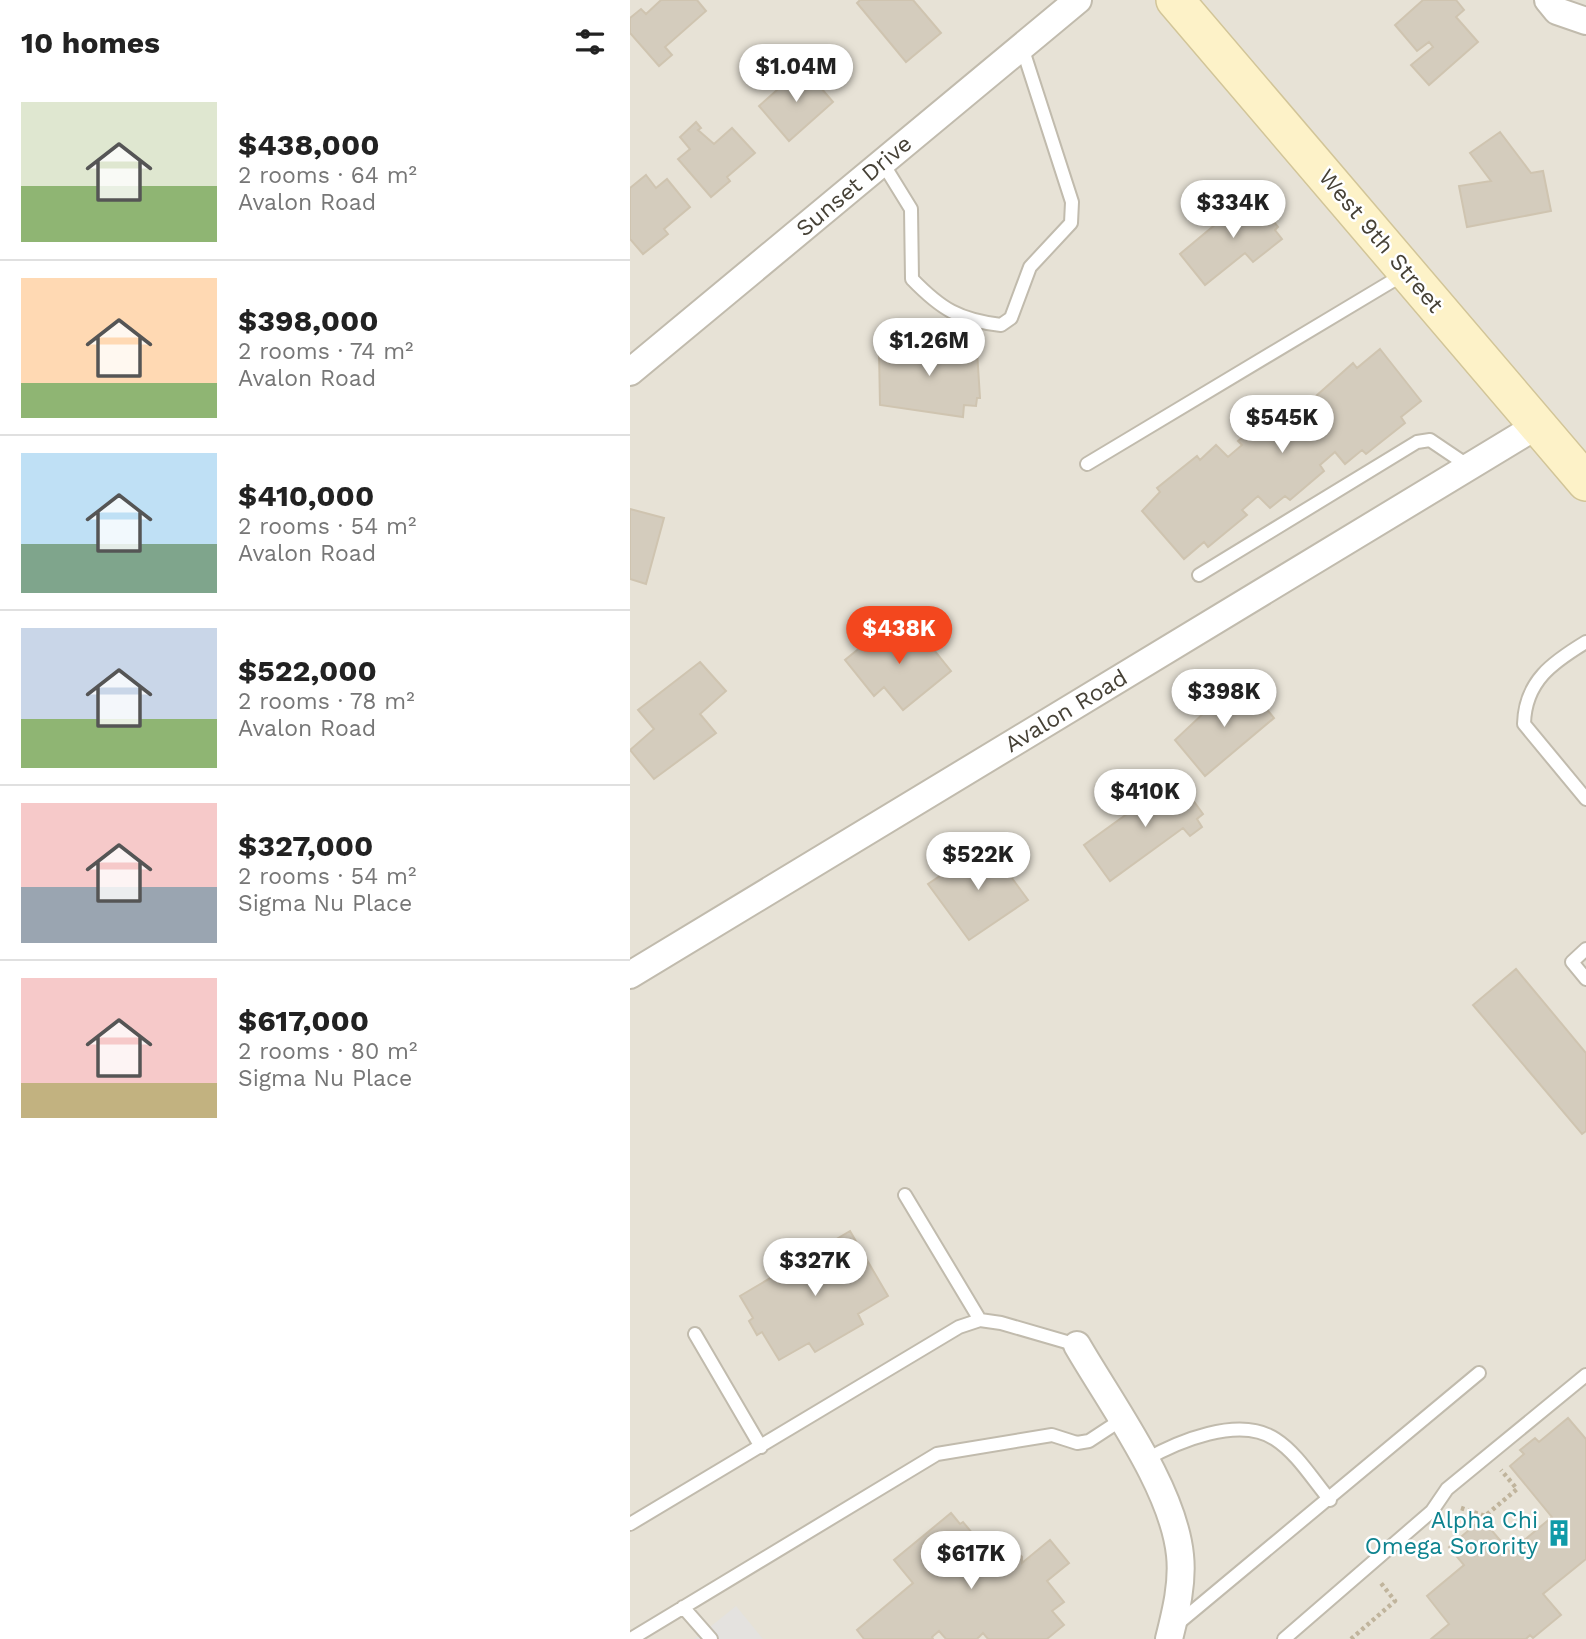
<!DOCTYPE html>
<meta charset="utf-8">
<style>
:root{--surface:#fff;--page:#f2f2f2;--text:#222;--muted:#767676;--line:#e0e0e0;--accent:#f3471e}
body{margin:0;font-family:"Work Sans",sans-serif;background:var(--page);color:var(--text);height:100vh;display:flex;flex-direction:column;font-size:26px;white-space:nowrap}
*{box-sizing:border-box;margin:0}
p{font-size:23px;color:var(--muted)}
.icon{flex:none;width:38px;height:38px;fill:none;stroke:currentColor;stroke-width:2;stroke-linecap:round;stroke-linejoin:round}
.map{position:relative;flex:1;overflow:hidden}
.sheet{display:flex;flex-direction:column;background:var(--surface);width:630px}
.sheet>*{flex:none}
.price{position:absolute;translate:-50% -60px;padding:0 16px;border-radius:24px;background:#fff;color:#222;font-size:23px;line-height:46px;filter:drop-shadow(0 2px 4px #0008)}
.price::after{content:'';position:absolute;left:50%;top:42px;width:21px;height:16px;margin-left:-10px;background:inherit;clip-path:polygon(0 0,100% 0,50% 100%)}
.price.current{background:var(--accent);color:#fff}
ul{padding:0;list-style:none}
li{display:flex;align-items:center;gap:21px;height:175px;padding:0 21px}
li+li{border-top:2px solid var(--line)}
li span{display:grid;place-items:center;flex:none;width:196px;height:140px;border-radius:0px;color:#555}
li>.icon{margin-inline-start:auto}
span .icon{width:84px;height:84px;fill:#fffc;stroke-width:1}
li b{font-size:30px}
h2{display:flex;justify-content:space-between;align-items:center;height:84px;padding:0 21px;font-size:30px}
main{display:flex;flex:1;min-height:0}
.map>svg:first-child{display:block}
.residential{fill:#e7e2d6}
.parking{fill:#e4e2df}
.building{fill:#d4ccbd;stroke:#cfc4b0;stroke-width:2}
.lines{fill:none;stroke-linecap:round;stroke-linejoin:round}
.service-casing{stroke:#c1bbad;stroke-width:16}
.minor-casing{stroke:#c1bbad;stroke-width:30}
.secondary-casing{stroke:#d2c598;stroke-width:40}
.path{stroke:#c0b49c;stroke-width:4.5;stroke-dasharray:3.5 3.5;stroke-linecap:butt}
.service{stroke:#fff;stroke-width:12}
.minor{stroke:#fff;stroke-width:26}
.secondary{stroke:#fdf2c8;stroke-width:37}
.labels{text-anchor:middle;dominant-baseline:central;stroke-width:5;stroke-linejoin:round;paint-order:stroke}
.street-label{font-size:23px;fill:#464136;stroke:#fff}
.culture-label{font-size:23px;fill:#0d838f;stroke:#fff;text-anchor:end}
</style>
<main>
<section class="sheet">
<h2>10 homes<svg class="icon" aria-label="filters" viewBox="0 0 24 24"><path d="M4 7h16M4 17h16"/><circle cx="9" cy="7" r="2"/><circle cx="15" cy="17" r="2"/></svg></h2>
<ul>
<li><span style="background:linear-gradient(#dfe7d0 60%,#8fb573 0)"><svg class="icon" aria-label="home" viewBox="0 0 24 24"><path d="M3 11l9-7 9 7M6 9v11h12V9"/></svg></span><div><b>$438,000</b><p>2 rooms · 64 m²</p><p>Avalon Road</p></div></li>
<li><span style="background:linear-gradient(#ffd9b3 75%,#8fb573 0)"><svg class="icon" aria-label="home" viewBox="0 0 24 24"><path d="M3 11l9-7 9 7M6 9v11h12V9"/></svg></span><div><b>$398,000</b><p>2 rooms · 74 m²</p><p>Avalon Road</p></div></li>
<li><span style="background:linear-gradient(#bfe0f5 65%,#7fa58c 0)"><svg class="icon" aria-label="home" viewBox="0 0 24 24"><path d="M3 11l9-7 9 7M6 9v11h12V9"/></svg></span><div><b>$410,000</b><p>2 rooms · 54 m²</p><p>Avalon Road</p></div></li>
<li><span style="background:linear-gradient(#c9d6e8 65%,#8fb573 0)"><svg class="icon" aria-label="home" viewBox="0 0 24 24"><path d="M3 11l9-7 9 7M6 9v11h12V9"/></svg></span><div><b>$522,000</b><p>2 rooms · 78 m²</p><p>Avalon Road</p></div></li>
<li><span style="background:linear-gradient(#f6c9c9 60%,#9aa5b1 0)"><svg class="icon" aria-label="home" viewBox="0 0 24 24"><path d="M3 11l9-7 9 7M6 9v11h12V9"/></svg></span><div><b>$327,000</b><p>2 rooms · 54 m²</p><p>Sigma Nu Place</p></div></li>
<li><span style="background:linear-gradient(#f6c9c9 75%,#c2b280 0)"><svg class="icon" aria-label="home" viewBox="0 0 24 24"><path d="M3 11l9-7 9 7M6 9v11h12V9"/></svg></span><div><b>$617,000</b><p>2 rooms · 80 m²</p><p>Sigma Nu Place</p></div></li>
</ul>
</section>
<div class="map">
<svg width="956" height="1639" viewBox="0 0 956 1639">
<rect width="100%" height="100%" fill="#f3f0e7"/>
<!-- residential -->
<path class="residential" d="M0,0H956V1639H0Z"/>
<!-- parking -->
<path class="parking" d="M106,1606L133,1639H65Z"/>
<!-- building -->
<path class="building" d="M31,0H67L76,11L35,47L42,55L29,66L0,33V18L11,9L16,14Z
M230,0H283L311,33L276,62L227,3Z
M793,0H826L834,10L826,17L848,42L799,85L781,65L803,47L799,42L787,51L765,25Z
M173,67L203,102L159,141L129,106Z
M66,122L71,128L68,130L84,144L102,128L125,153L97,177L100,181L81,197L48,159L60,149L50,137Z
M870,132L901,173L913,171L921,211L837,227L829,186L861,181L840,153Z
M16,175L26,188L37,179L60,207L34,229L38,234L13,254L0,239V188Z
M622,194L648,227L645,230L652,239L623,262L615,253L575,285L550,254Z
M270,337L304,339V348L347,351L350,398H347L346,406L334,405L333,417L250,405L249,351L269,353Z
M750,349L791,401L771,417L775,423L736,454L732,450L715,464L705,452L690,465L694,471L660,500L655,496L640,508L628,496L612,510L617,515L578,547L574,542L554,559L512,511L530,492L527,488L567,456L570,460L586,445L598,457L612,445L608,441L643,412L648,416L663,402L673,414L688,401L685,397L723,363L727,368Z
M0,509L34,518L16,584L0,579Z
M269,623L280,637L288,630L321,671L273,710L254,687L244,696L215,660L232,646L236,650Z
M70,662L96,691L70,714L86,733L24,779L0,750L24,729L8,710Z
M615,683L644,718L575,776L545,740L593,695L596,699Z
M547,778L573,814L567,819L572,827L560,836L553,828L480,881L454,845Z
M357,844L398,900L339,940L298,884Z
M886,969L956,1053V1131L952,1134L843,1005Z
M220,1231L258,1296L228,1314L233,1324L185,1352L179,1343L149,1360L132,1332L127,1335L119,1321L123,1318L110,1296Z
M938,1418L956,1439V1559L913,1594L931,1615L903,1638L900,1635L896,1639H801L819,1624L797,1596L834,1565L819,1547L852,1519L880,1552L922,1517L880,1466L894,1454L890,1450L905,1438L909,1442Z
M321,1513L330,1524L333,1522L357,1551L369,1541L373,1546H382L392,1557V1563L420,1540L439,1563L417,1581L434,1602L422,1611L434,1625L417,1639H358L353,1633L347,1639H316L309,1631L302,1637L303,1639H234L227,1630L283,1583L264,1560Z"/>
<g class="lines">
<defs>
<path id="service" d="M252,162L281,209L282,279C311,309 329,320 371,325L381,318L400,267L441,223L442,202L392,47
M457,464L774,274
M569,575L787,442L800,440L840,467
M956,642C923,662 895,681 894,724L956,799
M956,949L942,962L956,979
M275,1195L350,1320
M65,1334L131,1447
M515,1460C547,1442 609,1415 645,1439C667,1453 683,1480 700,1500
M0,1524L329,1327L350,1320L371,1323L447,1345
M53,1607L81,1639
M545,1626L849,1373
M1,1639L307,1454L422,1435L447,1443L459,1441L491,1420
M654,1639L802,1511L817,1489L956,1375"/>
<path id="minor" d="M918,0L927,11L956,21
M0,372L448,0
M0,975L908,425
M447,1345C481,1404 543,1487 550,1555C553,1583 546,1611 539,1639"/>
<path id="secondary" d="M545,0L956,482"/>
</defs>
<!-- service casing -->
<use href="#service" class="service-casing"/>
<!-- minor casing -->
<use href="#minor" class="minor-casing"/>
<!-- secondary casing -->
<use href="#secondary" class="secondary-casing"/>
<!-- path -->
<path class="path" d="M831,1508L855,1516L887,1489L871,1470
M721,1639L765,1601L750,1582"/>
<!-- service -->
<use href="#service" class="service"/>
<!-- minor -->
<use href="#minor" class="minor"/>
<!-- secondary -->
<use href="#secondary" class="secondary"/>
</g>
<!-- icons -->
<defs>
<symbol id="building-bare" viewBox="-9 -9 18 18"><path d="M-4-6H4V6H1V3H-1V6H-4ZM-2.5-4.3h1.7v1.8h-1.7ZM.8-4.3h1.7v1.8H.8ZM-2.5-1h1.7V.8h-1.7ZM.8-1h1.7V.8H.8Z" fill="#0f9aa8" stroke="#fff" stroke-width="2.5" paint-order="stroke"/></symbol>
</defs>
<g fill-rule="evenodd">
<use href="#building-bare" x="910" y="1514" width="38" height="38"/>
</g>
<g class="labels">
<!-- street labels -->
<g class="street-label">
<text transform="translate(224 186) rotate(-40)">Sunset Drive</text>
<text transform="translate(751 241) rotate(50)">West 9th Street</text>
<text transform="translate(436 711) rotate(-31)">Avalon Road</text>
</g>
<!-- culture labels -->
<g class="culture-label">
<text x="908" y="1520">Alpha Chi<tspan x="908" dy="26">Omega Sorority</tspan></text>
</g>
</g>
</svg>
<b class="price" style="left:166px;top:104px">$1.04M</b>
<b class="price" style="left:603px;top:240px">$334K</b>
<b class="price" style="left:299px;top:378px">$1.26M</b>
<b class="price" style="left:652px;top:455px">$545K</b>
<b class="price current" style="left:269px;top:666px">$438K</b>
<b class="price" style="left:594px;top:729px">$398K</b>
<b class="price" style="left:515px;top:829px">$410K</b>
<b class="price" style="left:348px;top:892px">$522K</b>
<b class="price" style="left:185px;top:1298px">$327K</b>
<b class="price" style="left:341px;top:1591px">$617K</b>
</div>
</main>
